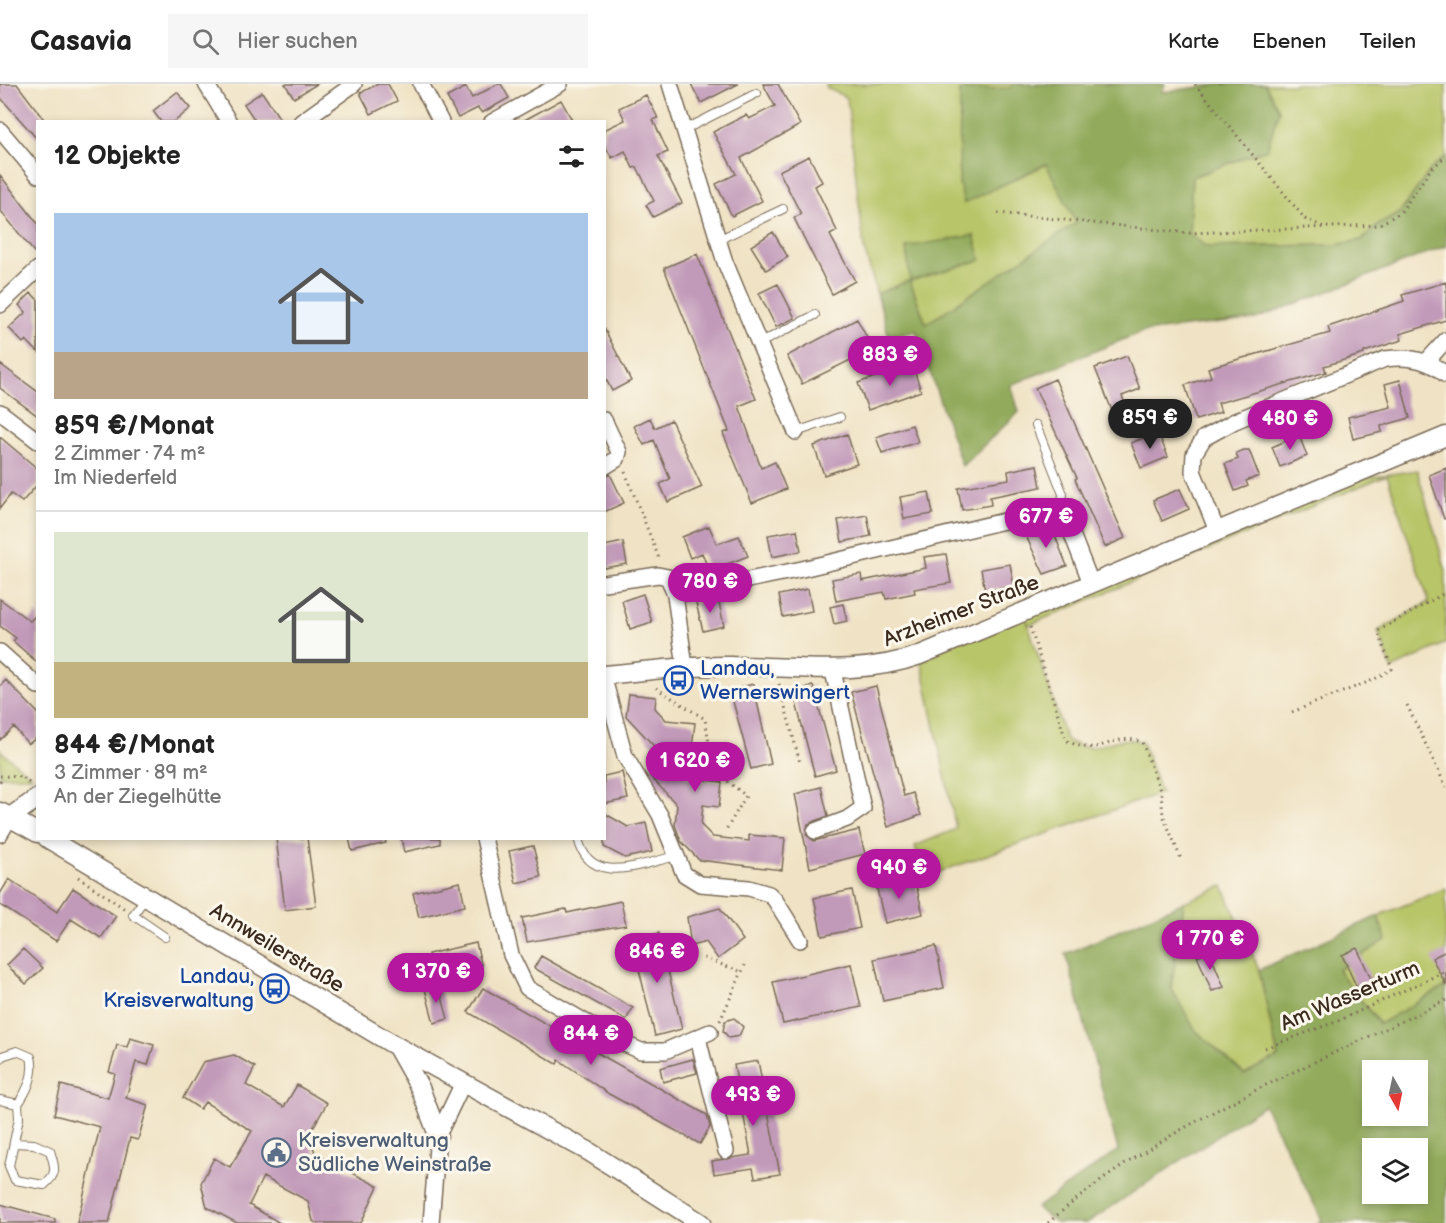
<!DOCTYPE html>
<html lang="de">
<meta charset="utf-8">
<style>
:root{--surface:#fff;--page:#f6f6f6;--text:#222;--muted:#767676;--line:#e0e0e0;--accent:#b5179e}
body{margin:0;font-family:"Balsamiq Sans",sans-serif;background:var(--page);color:var(--text);height:100vh;display:flex;flex-direction:column;font-size:22px;white-space:nowrap}
*{box-sizing:border-box;margin:0}
p{font-size:20px;color:var(--muted)}
.icon{flex:none;width:33px;height:33px;fill:none;stroke:currentColor;stroke-width:2;stroke-linecap:round;stroke-linejoin:round}
.map{position:relative;flex:1;overflow:hidden}
.details{position:absolute;left:36px;top:36px;width:570px;height:720px;display:flex;flex-direction:column;background:var(--surface);border-radius:0px;box-shadow:0 3px 9px #0003}
.details>*{flex:none}
.needle{width:39px;rotate:171deg}
.buttons{position:absolute;left:1362px;top:976px;display:grid;gap:12px}
.buttons a{display:grid;place-items:center;width:66px;height:66px;border-radius:0px;background:var(--surface);box-shadow:0 3px 9px #0003;font-size:30px}
.price{position:absolute;translate:-50% -51px;padding:0 14px;border-radius:21px;background:var(--accent);color:#fff;font-size:20px;line-height:39px;filter:drop-shadow(0 2px 3px #0008)}
.price::after{content:'';position:absolute;left:50%;top:36px;width:18px;height:14px;margin-left:-9px;background:inherit;clip-path:polygon(0 0,100% 0,50% 100%)}
.price.on{background:#222;color:#fff}
ul{padding:0;list-style:none}
li{display:grid;align-content:center;gap:12px;height:318px;padding:0 18px}
li+li{border-top:2px solid var(--line)}
li span{display:grid;place-items:center;height:186px;border-radius:0px;color:#555}
li>.icon{margin-inline-start:auto}
span .icon{width:108px;height:108px;fill:#fffc;stroke-width:1}
li b{font-size:26px}
h2{display:flex;justify-content:space-between;align-items:center;height:72px;padding:0 18px;font-size:26px}
header{display:flex;align-items:center;gap:36px;box-sizing:border-box;height:84px;padding:0 30px;background:var(--surface);border-bottom:2px solid var(--line)}
header strong{font-size:28px}
nav{display:flex;gap:33px;margin-inline-start:auto;font-size:21px}
.search{width:420px;height:54px;background:var(--page);display:flex;align-items:center;gap:15px;box-sizing:border-box;padding:0 21px;border-radius:0px;color:var(--muted);font-size:22px}
.map>svg:first-child{display:block}
.green{fill:#b8c567;stroke:#7a7842;stroke-width:1.5}
.forest{fill:#92aa5c;stroke:#666a3d;stroke-width:1.5;fill-rule:evenodd}
.building{fill:#c19ab9}
.lines{fill:none;stroke-linecap:round;stroke-linejoin:round}
.service-casing{stroke:#7a6b58;stroke-width:10}
.minor-casing{stroke:#7a6b58;stroke-width:18}
.tertiary-casing{stroke:#7a6b58;stroke-width:21}
.path{stroke:#7a6b58;stroke-width:3;stroke-dasharray:1.5 4.5;stroke-linecap:butt}
.service{stroke:#fff;stroke-width:8}
.minor{stroke:#fff;stroke-width:15}
.tertiary{stroke:#fff;stroke-width:18}
.labels{text-anchor:middle;dominant-baseline:central;stroke-width:6;stroke-linejoin:round;paint-order:stroke}
.street-label{font-size:21px;fill:#3b2a1e;stroke:#fbf7ec}
.transit-label{font-size:21px;fill:#164399;stroke:#fbf7ec;text-anchor:start}
.service-label{font-size:21px;fill:#4e5e75;stroke:#fbf7ec;text-anchor:start}
</style>
<header>
<strong>Casavia</strong>
<div class="search"><svg class="icon" aria-label="search" viewBox="0 0 24 24"><circle cx="10" cy="10" r="6"/><path d="M15 15l6 6"/></svg>Hier suchen</div>
<nav><a>Karte</a><a>Ebenen</a><a>Teilen</a></nav>
</header>
<div class="map">
<svg width="1446" height="1139" viewBox="0 0 1446 1139">
<rect width="100%" height="100%" fill="#fbf7ec"/>
<filter id="ink" filterUnits="userSpaceOnUse"><feTurbulence type="fractalNoise" baseFrequency=".0167" numOctaves="2"/><feDisplacementMap in="SourceGraphic" scale="12" xChannelSelector="R" yChannelSelector="G"/><feConvolveMatrix kernelMatrix="1 2 1 2 8 2 1 2 1" color-interpolation-filters="sRGB"/></filter>
<filter id="wash" filterUnits="userSpaceOnUse"><feTurbulence type="fractalNoise" baseFrequency=".008" numOctaves="4" result="noise"/><feDisplacementMap in="SourceGraphic" scale="24" xChannelSelector="R" yChannelSelector="G"/><feGaussianBlur stdDeviation="1.35" result="paint"/><feColorMatrix in="noise" values="0 0 0 0 0 0 0 0 0 0 0 0 0 0 0 0 0 1.4 0 .05"/><feComposite in="paint" operator="in"/></filter>
<g filter="url(#wash)">
<rect width="100%" height="100%" fill="#f0e3c5"/>
<!-- green -->
<path class="green" d="M826,0H1013L964,119L1047,80L1077,139L926,240L910,197L877,210L864,164L847,14L827,4Z
M1265,0H1446V72L1431,85L1400,129L1378,141L1362,156L1336,161L1206,163L1189,149L1192,93L1267,65L1279,26Z
M1417,386L1446,487V559L1392,585L1378,547L1429,518L1387,391L1029,541L1026,534L1066,656C1100,675 1111,647 1142,658L1161,709L925,793L915,762L956,745L920,571L1337,398Z
M0,665L2,668L31,692H0Z
M1223,802L1259,886L1278,974L1244,990L1195,946L1171,904L1184,818Z
M1446,804V902L1380,940L1337,886L1386,856L1378,832Z"/>
<!-- forest -->
<path class="forest" d="M1013,0H1165L1162,8L1223,0H1265L1279,26L1267,65L1192,93L1189,149L1206,163L1336,161L1362,156L1378,141L1400,129L1431,85L1446,72V162L1256,235L1142,248L1011,301L1019,328L962,382L916,247L889,253L877,210L910,196L906,163L974,151L981,176L910,197L926,240L1076,139L1046,80L964,119L959,100L960,6L1010,4Z
M1184,818L1171,904L1195,946L1244,990L1278,973L1259,886L1378,832L1386,856L1338,886L1379,940L1446,902V1139H1318L1322,1136L1264,1021L1087,1139H1057L1036,1124L1118,1066L1066,870ZM1372,987H1418V1032H1372ZM1372,1065H1418V1110H1372Z"/>
<g id="blocks">
<!-- building -->
<path class="building" d="M0,0H17L46,38H38V56L0,13Z
M285,0H317L294,14Z
M378,0H388L397,17L371,30L360,9Z
M498,0H501L509,14L482,29L478,24L458,34L447,13L466,3L472,14Z
M691,0H738L701,19Z
M763,0H778L800,41L741,74L762,117L732,132L716,100L736,90L713,48L746,31L749,35L775,22Z
M177,8L191,24L174,38H161L153,27Z
M262,8L282,38H256L244,20Z
M646,11L658,34L653,36L668,68L658,72L682,119L653,133L646,121L654,117L637,83L633,84L625,67L612,74L604,60V46L625,36L619,24Z
M561,16L573,38H521Z
M809,72L822,98L815,102L837,147L830,151L855,197L832,210L794,134L801,130L779,87Z
M0,91L38,140V173L0,126Z
M773,148L788,173L766,186L751,162Z
M697,170L756,315L739,322L761,384L775,378L786,405L752,419L723,349L729,347L664,184Z
M1446,198V236L1400,250L1402,256L1364,268V270L1324,282L1326,288L1218,319L1221,328L1196,336L1185,301L1211,293L1208,284L1330,249L1328,243L1404,217L1402,211Z
M778,200L795,234L776,243L759,209Z
M31,209L38,216V268L26,256L23,259L9,244L26,228L19,221Z
M857,235L873,265L802,300L787,272Z
M604,244L631,297L612,307L604,291Z
M1127,272L1140,305L1122,312L1128,328L1115,334L1095,284Z
M0,280L38,308V332L0,304Z
M912,280L921,307L868,326L858,299Z
M1055,295L1125,454L1105,463L1075,395L1077,394L1035,304Z
M1400,296L1410,334L1381,342L1382,348L1353,355L1348,333L1391,323L1385,300Z
M650,334L655,344L671,336L702,403L668,418L660,400L670,395L654,356L644,361L634,342Z
M912,341L918,358L882,369L876,353Z
M1158,348L1168,373L1141,384L1131,359Z
M847,350L857,380L824,391L814,362Z
M1299,351L1307,372L1280,383L1272,363Z
M0,353L38,385V400L22,418L11,410L0,424Z
M1244,366H1249L1259,392L1246,397L1248,402L1235,407L1225,380L1238,375L1236,369Z
M1037,381L1041,403L990,413L991,421L962,426L958,404L1009,395L1008,387Z
M1446,384V434L1444,435L1429,391Z
M610,390L624,419L604,428V393Z
M1180,405L1189,425L1162,437L1153,416Z
M929,408L933,430L904,435L900,413Z
M867,431L871,452L842,458L838,436Z
M1050,439L1067,482L1044,490L1025,450Z
M709,442L717,460L739,452L748,472L709,487L702,469L690,474L682,453Z
M797,446L801,467L772,473L768,451Z
M623,458L627,480L604,484V462Z
M946,470L951,499L914,505L915,509L886,515L884,508L836,517L832,495L861,490L862,497L926,484L924,473Z
M1010,480L1014,502L985,507L981,485Z
M808,505L812,527L783,533L779,511Z
M643,510L652,538L630,545L622,517Z
M718,514L724,542L703,547L696,519Z
M0,515L30,537L38,529V579L13,557L16,554L0,542Z
M843,520L847,537L834,540L830,523Z
M6,596L38,629V653L28,660L14,643L0,656V602Z
M753,600L771,680L751,685L730,606Z
M813,602L836,686L815,692L793,607Z
M876,602L904,712L913,709L921,731L888,743L851,608Z
M629,610L656,613L655,624L666,636L695,639L692,664L678,662L676,681L689,694L722,698L719,723L703,721L701,741L713,753L749,757V751L785,754L782,786L699,776L681,757L675,741L677,721L650,692L654,662L626,632Z
M622,688L628,715L604,720V692Z
M821,703L828,732L808,740L806,751L814,757L859,746L865,770L810,784L795,710Z
M604,729L628,743L646,739L652,768L625,774L604,763Z
M276,754H307L316,822L285,826Z
M349,754H385L386,759L352,767Z
M401,754H440V760L404,768Z
M533,762L541,793L516,799L509,767Z
M914,793L923,830L885,839L876,801Z
M9,795L57,828L73,804L116,832L101,854L71,835L56,857L0,821V810Z
M460,798L465,822L419,833L413,809Z
M852,806L860,844L822,852L814,814Z
M621,817L626,841L527,858L522,834L566,825L567,829Z
M720,824L743,856L718,875L706,858L691,862L687,833Z
M659,849L682,945L655,952L632,856Z
M476,859L482,883L434,894L428,870Z
M936,862L944,904L883,917L874,875Z
M1357,864L1372,897L1357,904L1342,871Z
M23,865L43,884L26,900L7,881Z
M1209,867L1224,903L1212,907L1197,872Z
M1446,867V901L1432,874Z
M541,872L633,924L626,936L534,884Z
M851,880L861,923L783,940L773,898Z
M439,902L448,935L434,939L425,905Z
M483,904L707,1031L710,1043L700,1060L609,1010L559,976L557,980L468,928Z
M734,934L743,943L739,952L729,954L723,947L725,937Z
M130,954L154,961L148,981L136,978L126,1014L148,1021L138,1056L130,1054L109,1139H77L100,1043L54,1031L61,1001L108,1014L115,990L109,988L117,961L127,963Z
M234,971L255,983L246,1001L284,1023L297,1001L327,1019L310,1049L315,1070L378,1102L361,1139H316L313,1137L308,1117L263,1093L249,1121L280,1139H237L207,1123L201,1099L214,1074L230,1083L252,1047L205,1018L200,1025L183,1014L203,978Z
M693,975L697,989L663,998L660,984Z
M758,977L780,1090L755,1094L753,1084L714,1090L712,1077L751,1071L734,981Z
M0,1120L55,1135V1139H0Z"/>
</g>
</g>
<g filter="url(#ink)">
<use href="#blocks" fill-opacity="0" stroke="#7a6b58" stroke-width="1.5"/>
<g class="lines">
<defs>
<path id="service" d="M684,46L757,9
M718,156L783,125
M758,260L815,231
M1036,341L1063,410L1061,425
M796,348L840,333
M578,754C589,804 641,780 676,772
M146,813L133,831L165,853
M0,975L2,972L17,967L31,973C35,989 28,1006 18,1020L0,1016
M14,1059L34,1060L50,1067C55,1083 58,1090 44,1101L15,1096L9,1082L19,1034L18,1020"/>
<path id="minor" d="M206,0L229,38
M421,0L441,38
M670,0L725,178L796,348
M301,38L354,0
M492,38L560,0
M0,46L38,91
M0,221L38,185
M1426,278L1446,256
M0,328L38,357
M604,336L619,368L617,375L604,383
M1217,447L1193,387L1194,370L1204,354L1235,337L1385,275C1407,272 1429,275 1446,291
M604,499L658,491L668,493L675,511L685,583
M675,511L802,485L1055,425H1061L1064,430L1091,499
M0,568L38,602
M604,595L625,672L660,731L684,790L700,800L749,804L769,810L775,816L800,856
M815,747L847,735L863,724L833,587
M0,750L10,733
M484,754L511,871L527,904L618,957L641,967H665L710,948
M698,954L726,1067
M431,1139L438,1051L463,999"/>
<path id="tertiary" d="M604,591C647,587 690,581 733,582C797,582 858,593 920,571L1446,352
M0,728L38,749
M10,733L38,714
M47,754L396,962L588,1067L701,1139
M397,963L420,1004L438,1051"/>
</defs>
<!-- service casing -->
<use href="#service" class="service-casing"/>
<!-- minor casing -->
<use href="#minor" class="minor-casing"/>
<!-- tertiary casing -->
<use href="#tertiary" class="tertiary-casing"/>
<!-- path -->
<path class="path" d="M1195,0L1305,135L1324,143
M998,129L1189,149L1378,141L1400,129L1431,85L1446,72
M625,388L660,477
M1030,543L1066,656C1100,676 1111,647 1142,658L1161,709L1163,731L1181,775
M779,600L800,679
M656,604L705,635L710,665L720,691L746,712L726,746
M1407,621L1446,703
M1292,628L1373,596L1392,585L1378,547L1446,508
M0,692L23,693L31,701
M0,698L3,693
M78,793L125,825
M704,874L742,888
M720,937L745,881
M1265,964L1338,937L1446,887
M1048,1139C1164,1037 1310,983 1446,916"/>
<!-- service -->
<use href="#service" class="service"/>
<!-- minor -->
<use href="#minor" class="minor"/>
<!-- tertiary -->
<use href="#tertiary" class="tertiary"/>
</g>
</g>
<!-- icons -->
<defs>
<symbol id="bus-ring" viewBox="-11 -11 22 22"><circle r="9.5" fill="#fbf7ec" stroke="#1a4fb4" stroke-width="1.5"/><path d="M-5-6H5V4H4V6H2V4H-2V6H-4V4H-5ZM-3.5-4V0h7V-4ZM-3.5 1.2v1.5H-2V1.2ZM2 1.2v1.5H3.5V1.2Z" fill="#1a4fb4"/></symbol>
<symbol id="civic-ring" viewBox="-11 -11 22 22"><circle r="9.5" fill="#fbf7ec" stroke="#5c6f8a" stroke-width="1.5"/><path d="M-.6-6.5H3V-4.5H.6V-3L4-1V1h2V6H-6V1h2V-1L-.6-3ZM-1.2 2.5V6h2.4V2.5Z" fill="#5c6f8a"/></symbol>
</defs>
<g fill-rule="evenodd">
<use href="#bus-ring" x="662" y="580" width="33" height="33"/>
<use href="#bus-ring" x="258" y="888" width="33" height="33"/>
<use href="#civic-ring" x="260" y="1052" width="33" height="33"/>
</g>
<g class="labels">
<!-- street labels -->
<g class="street-label">
<text transform="translate(961 527) rotate(-21)">Arzheimer Straße</text>
<text transform="translate(277 864) rotate(31)">Annweilerstraße</text>
<text transform="translate(1350 912) rotate(-23)">Am Wasserturm</text>
</g>
<!-- transit labels -->
<g class="transit-label">
<text x="700" y="584">Landau,<tspan x="700" dy="24">Wernerswingert</tspan></text>
<text x="254" y="892" text-anchor="end">Landau,<tspan x="254" dy="24">Kreisverwaltung</tspan></text>
</g>
<!-- service labels -->
<g class="service-label">
<text x="298" y="1056">Kreisverwaltung<tspan x="298" dy="24">Südliche Weinstraße</tspan></text>
</g>
</g>
</svg>
<div class="buttons">
<a><svg class="needle" viewBox="-14 -14 28 28"><path d="M0-13l5 13h-10z" fill="#e53935"/><path d="M0 13l5-13h-10z" fill="#767676"/></svg></a>
<a><svg class="icon" aria-label="layers" viewBox="0 0 24 24"><path d="M12 4l9 5-9 5-9-5zM3 14l9 5 9-5"/></svg></a>
</div>
<b class="price" style="left:890px;top:303px">883 €</b>
<b class="price on" style="left:1150px;top:366px">859 €</b>
<b class="price" style="left:1290px;top:367px">480 €</b>
<b class="price" style="left:1046px;top:465px">677 €</b>
<b class="price" style="left:710px;top:530px">780 €</b>
<b class="price" style="left:695px;top:709px">1 620 €</b>
<b class="price" style="left:899px;top:816px">940 €</b>
<b class="price" style="left:1210px;top:887px">1 770 €</b>
<b class="price" style="left:657px;top:900px">846 €</b>
<b class="price" style="left:436px;top:920px">1 370 €</b>
<b class="price" style="left:591px;top:982px">844 €</b>
<b class="price" style="left:753px;top:1043px">493 €</b>
<section class="details">
<h2>12 Objekte<svg class="icon" aria-label="filters" viewBox="0 0 24 24"><path d="M4 7h16M4 17h16"/><circle cx="9" cy="7" r="2"/><circle cx="15" cy="17" r="2"/></svg></h2>
<ul>
<li><span style="background:linear-gradient(#a9c7e8 75%,#b9a48a 0)"><svg class="icon" aria-label="home" viewBox="0 0 24 24"><path d="M3 11l9-7 9 7M6 9v11h12V9"/></svg></span><div><b>859 €/Monat</b><p>2 Zimmer · 74 m²</p><p>Im Niederfeld</p></div></li>
<li><span style="background:linear-gradient(#dfe7d0 70%,#c2b280 0)"><svg class="icon" aria-label="home" viewBox="0 0 24 24"><path d="M3 11l9-7 9 7M6 9v11h12V9"/></svg></span><div><b>844 €/Monat</b><p>3 Zimmer · 89 m²</p><p>An der Ziegelhütte</p></div></li>
</ul>
</section>
</div>
